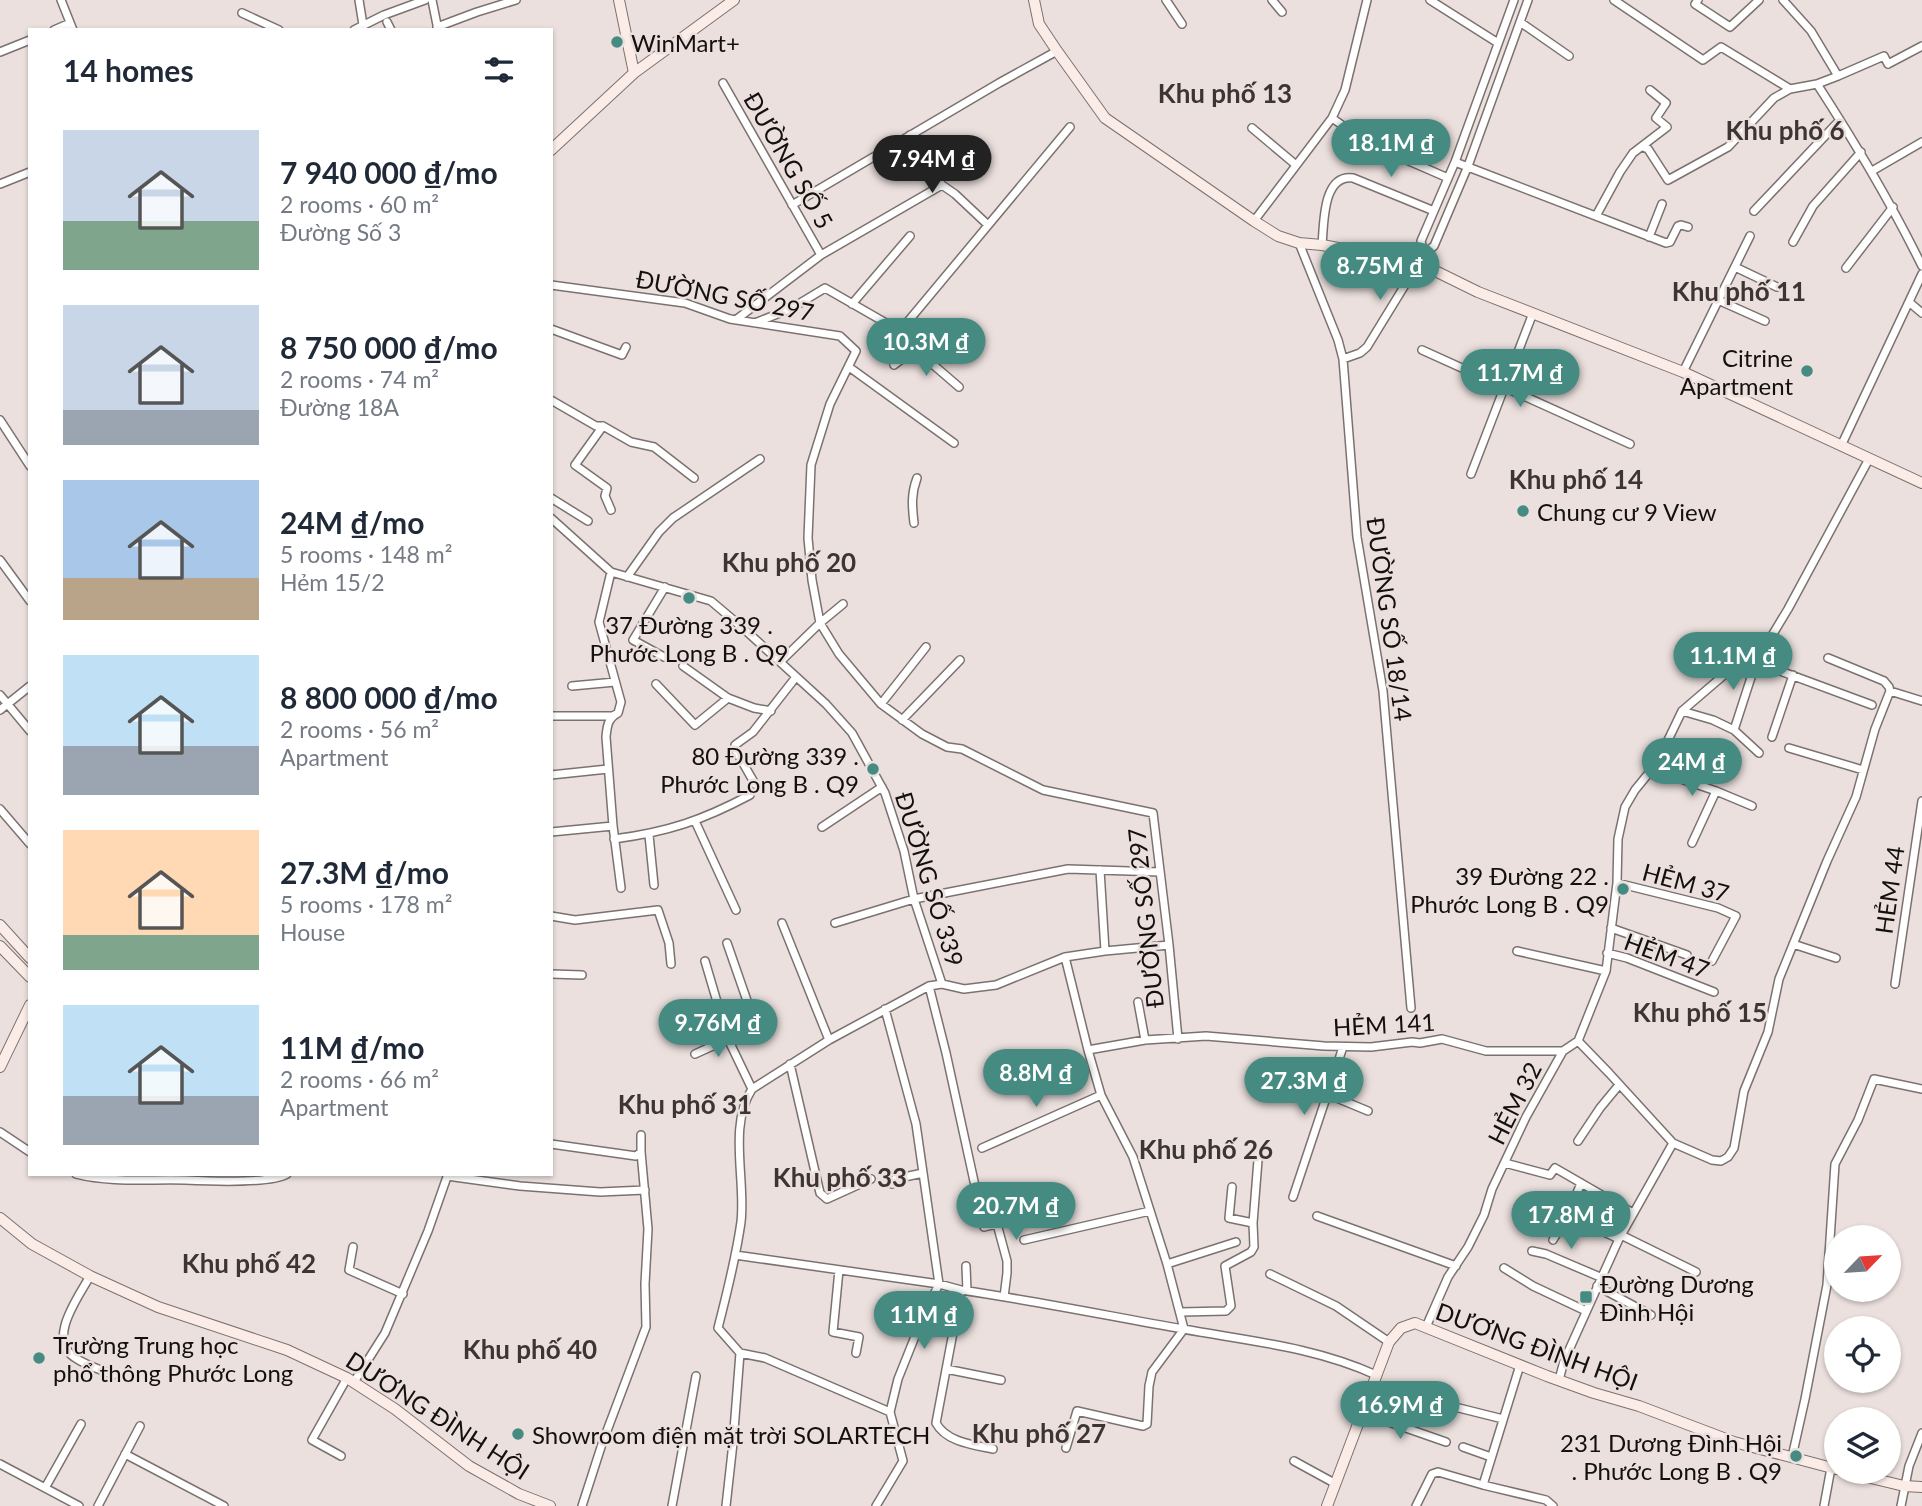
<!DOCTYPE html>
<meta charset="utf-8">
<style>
:root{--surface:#fff;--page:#f6f6f7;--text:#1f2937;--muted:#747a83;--accent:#458b81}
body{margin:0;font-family:Lato,sans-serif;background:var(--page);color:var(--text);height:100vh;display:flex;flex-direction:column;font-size:26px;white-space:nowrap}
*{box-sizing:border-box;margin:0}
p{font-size:23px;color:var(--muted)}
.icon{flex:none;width:38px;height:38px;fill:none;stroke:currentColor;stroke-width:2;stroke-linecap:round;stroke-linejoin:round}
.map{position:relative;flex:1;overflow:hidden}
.panel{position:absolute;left:28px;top:28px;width:525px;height:1148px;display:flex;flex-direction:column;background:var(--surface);border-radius:0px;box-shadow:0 2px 5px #0004}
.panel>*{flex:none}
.needle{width:46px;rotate:65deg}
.controls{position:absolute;left:1824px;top:1225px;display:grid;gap:14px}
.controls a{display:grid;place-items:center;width:77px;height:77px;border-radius:50%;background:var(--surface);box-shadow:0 2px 5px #0004;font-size:35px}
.price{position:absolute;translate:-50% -60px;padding:0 16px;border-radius:24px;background:var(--accent);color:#fff;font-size:23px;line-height:46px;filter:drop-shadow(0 2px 4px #0008)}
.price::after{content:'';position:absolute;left:50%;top:42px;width:21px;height:16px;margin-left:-10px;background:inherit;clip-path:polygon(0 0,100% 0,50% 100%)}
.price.selected{background:#222;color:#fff}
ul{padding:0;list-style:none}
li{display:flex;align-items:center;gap:21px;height:175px;padding:0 35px}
li span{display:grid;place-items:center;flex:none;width:196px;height:140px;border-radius:0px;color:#555}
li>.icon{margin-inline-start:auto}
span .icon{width:84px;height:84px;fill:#fffc;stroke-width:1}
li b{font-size:30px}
h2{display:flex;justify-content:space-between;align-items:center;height:84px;padding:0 35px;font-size:30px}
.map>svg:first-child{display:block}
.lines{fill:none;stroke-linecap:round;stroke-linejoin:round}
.street-casing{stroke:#7b726f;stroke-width:10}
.secondary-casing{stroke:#7b726f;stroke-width:12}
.street{stroke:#fff;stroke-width:7}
.secondary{stroke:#fcece8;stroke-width:10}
.poi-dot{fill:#458b81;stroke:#ebe0de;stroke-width:2.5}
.labels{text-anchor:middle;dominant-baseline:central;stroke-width:5;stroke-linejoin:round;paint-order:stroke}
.poi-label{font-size:24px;fill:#14100f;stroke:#ebe0de;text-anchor:start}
.street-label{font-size:24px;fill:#14100f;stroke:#ebe0de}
.neighbourhood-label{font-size:26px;font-weight:bold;fill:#3d3533;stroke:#ebe0de}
</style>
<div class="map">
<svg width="1922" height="1506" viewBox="0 0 1922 1506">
<rect width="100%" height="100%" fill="#ebe0de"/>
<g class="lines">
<defs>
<path id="street" d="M61,0L73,30
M359,0L363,25
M432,0L438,30
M1166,0L1182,24
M1272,0L1282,12
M1430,0L1498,43
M1614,0L1703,60L1721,47L1790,89
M1698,0L1695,4L1730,27L1759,0
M1783,0L1811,31L1838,76L1817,84C1856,144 1890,201 1922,266
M242,13L279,30
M387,22L391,30
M1520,22L1569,56
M437,27L477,12L516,0
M54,30L70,23
M354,30L384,15L425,0
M0,52L30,40
M1838,76L1884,56L1888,64L1922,46
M723,83L821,255
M1332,118L1369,144
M1252,128L1296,165
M910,135L942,185L955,194L988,225
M1643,147L1648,149L1668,180L1728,147L1774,98L1790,89L1817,84
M1402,158L1448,178
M1455,162L1666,243L1670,242L1678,226L1681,225L1688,227
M1872,171L1922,142
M0,184L30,172
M792,205L999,83L1057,51
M1754,211L1840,120
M1596,216L1620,172L1633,153L1667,127L1656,118L1666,103L1650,90
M1254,221L1332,118L1345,90L1367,0
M1649,237L1662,204
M1793,242L1813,206L1861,152
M1299,243L1338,340L1343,359L1357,537L1383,691L1411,1008
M1322,245C1324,225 1322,174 1353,178L1434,211
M1424,254L1421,241L1455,162L1514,0
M1735,267L1777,287
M1846,268L1893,207
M551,285L685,303L730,319L840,336L856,351L830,404L811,465L808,538L812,580L820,623L839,654L881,704L922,734L947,747L962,749L1043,790L1153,813L1169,945L1178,1039
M1718,300L1765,321
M1909,302L1922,313
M852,304L910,236
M737,319L821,255L942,185
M755,323L792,308L825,288L900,331L1070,127
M551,329L622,355L626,347
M1422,350L1630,444
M1343,359L1360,353L1367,347L1424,254L1434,246L1468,166L1528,0
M894,365L915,349L959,387
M849,367L954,443
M1683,372L1750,236
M551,400L596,426H603L631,442L654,447L694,478
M0,420L30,466
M603,426L575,465L607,488L605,496L611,510
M1841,446L1922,274
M1471,474L1533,313
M551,498L588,521
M551,518L611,572L711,601L744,629L826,704L852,733L885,793L904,851L914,899L942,984L964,989L996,985L1065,957L1088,1050L1101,1095L1133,1157L1167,1264L1184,1329L1152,1372L1149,1386L1147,1424L1143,1426L1077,1411L1066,1448
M914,523C912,506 911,494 917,478
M0,560L30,601
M611,572L599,622L621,702L618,713C608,718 607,726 606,737L613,826L621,888
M627,577L659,532L673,518L760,459
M664,657L633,640L665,587
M1828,658L1884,681L1889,687L1890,691
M780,662L820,623L843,604
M683,666L728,698L754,708L771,711
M656,684L695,725L728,698
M572,686L615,682
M0,695L30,731
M881,704L926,647
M0,710L30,686
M1682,711L1713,720L1734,730L1759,753
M551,716H612
M902,720L960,660
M1734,730L1756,662L1872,705
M1772,737L1793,675
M1789,748L1863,770
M1652,769L1716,791L1692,843
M551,775L608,769
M755,784L736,751L735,745L753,732L796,677
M1716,791L1752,806
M0,809L30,844
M695,821L736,910
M822,827L882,787
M551,832L613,826
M649,835L654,885
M614,839C668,832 703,820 750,795
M1100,870L1105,951
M1617,883L1718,908L1736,916L1712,961
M551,916L575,920L658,910L669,943L671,964
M782,923L829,1040
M835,923L914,899L1068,869L1160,872
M1611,928L1687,955
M1793,944L1836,958
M1517,951L1606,971
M1607,953L1627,958L1714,992
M1065,957L1105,951L1169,945
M705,961L728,1039L752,1089
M551,974L582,975
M1895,984L1922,801
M929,986L946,1053L984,1227L997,1224L1007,1261V1273L1004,1297
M1138,1002L1145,1040
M724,1023L752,1015L727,943
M1578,1041L1606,971L1617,883L1618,839L1625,807L1635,790L1657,763L1682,711L1731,669L1756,662L1788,609L1869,459
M1088,1050L1145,1040L1206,1036L1324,1046L1371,1047L1412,1042L1420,1043L1442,1039L1486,1051H1563
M695,1054L728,1039
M790,1064L820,1193L827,1199L871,1179
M1327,1094L1368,1111
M0,1132L30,1152
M1578,1141L1600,1108L1619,1085
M1673,1143L1712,1160L1721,1161L1728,1157L1734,1148L1744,1091L1768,1032L1779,979L1827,861L1856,797L1875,729L1890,691L1922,701
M551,1144L636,1156L641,1152
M982,1148L1101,1095
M1505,1163L1550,1175L1555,1168L1633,1213
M76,1174C111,1183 149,1179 185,1180C206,1181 271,1184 287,1174
M447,1176L520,1186L600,1192L645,1190
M892,1184L895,1179L923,1173
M1232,1187L1229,1218L1253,1223
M1293,1197L1343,1047
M1568,1215L1619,1239
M1317,1216L1456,1266
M1621,1235L1696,1272
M1024,1240L1150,1211
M1553,1240L1568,1215L1581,1183
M353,1247L349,1270L403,1294
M1532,1251L1546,1254L1600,1277
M735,1255L939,1284L961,1290C1036,1301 1109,1316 1183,1329C1249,1341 1315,1347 1376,1375
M1167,1264L1236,1242
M966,1266L967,1291
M1504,1268L1533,1286L1586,1311
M839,1270L833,1332L859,1337L856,1353
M1270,1274L1336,1306L1389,1342
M90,1276C78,1298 45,1341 77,1359C88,1366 102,1370 113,1375
M1597,1286L1651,1315
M961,1290L936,1423C946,1442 974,1445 993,1449
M1181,1312L1226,1311L1231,1306L1225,1266L1251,1252L1254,1247L1253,1223L1258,1160
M1426,1327L1448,1277L1468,1247L1484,1215L1492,1189L1526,1117L1563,1051L1578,1041
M740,1353L765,1358L890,1412
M946,1369L1001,1380
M1559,1380L1564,1361L1619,1239L1673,1143L1609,1073L1578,1041
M354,1382L385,1333L428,1231L448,1174
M1451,1406L1503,1419
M1363,1413L1446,1442
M1463,1447L1491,1457
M125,1454L224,1506
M341,1456L312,1440L347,1378
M1792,1457L1805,1399L1827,1285L1835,1164L1858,1120L1874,1079L1922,1089
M1294,1461L1336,1484
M0,1464L79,1506
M1483,1485L1520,1365
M45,1488L81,1424
M98,1506L140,1426
M582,1506L602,1444L646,1327L645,1284L648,1229L641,1152V1135
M672,1506L696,1376
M726,1506L733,1443L740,1353L718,1328C727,1293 736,1258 741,1222C746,1180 728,1126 752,1089L829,1040L929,986L942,984
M876,1506L903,1461L890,1412L898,1379L922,1319L939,1284L916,1124L885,1009
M1416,1506L1432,1474L1438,1472L1483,1485L1546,1500L1553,1506
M1824,1506L1831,1468
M1901,1506L1909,1466L1922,1433"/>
<path id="secondary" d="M619,0L634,73
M1034,0L1039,24L1057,51L1105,118L1254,221L1278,236L1299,243L1322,245L1419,263L1478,292L1683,372L1922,483
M551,150L634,73L734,0
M0,925L30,958
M0,946L30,977
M0,1067L30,1005
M0,1218L32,1244L90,1276L158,1307L287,1350L347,1378L395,1409L469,1466L519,1494L550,1506
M1846,1472L1904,1486L1922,1487
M1327,1506L1389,1342L1401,1328L1415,1323L1547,1376L1594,1393L1639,1406L1734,1442L1836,1469"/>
</defs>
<!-- street casing -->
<use href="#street" class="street-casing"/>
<!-- secondary casing -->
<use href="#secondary" class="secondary-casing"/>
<!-- street -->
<use href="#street" class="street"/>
<!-- secondary -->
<use href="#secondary" class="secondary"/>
</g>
<!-- markers -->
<g class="poi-dot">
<circle cx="617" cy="42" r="7"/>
<circle cx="1807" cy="371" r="7"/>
<circle cx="1523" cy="511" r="7"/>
<circle cx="689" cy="598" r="7"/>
<circle cx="873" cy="769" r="7"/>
<circle cx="1623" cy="889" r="7"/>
<rect x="1579" y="1290" width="14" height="14" rx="3.5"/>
<circle cx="39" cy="1358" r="7"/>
<circle cx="518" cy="1434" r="7"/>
<circle cx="1796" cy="1456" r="7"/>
</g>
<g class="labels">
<!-- poi labels -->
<g class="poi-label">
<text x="631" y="42">WinMart+</text>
<text x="1793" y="357" text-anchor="end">Citrine<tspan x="1793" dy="28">Apartment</tspan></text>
<text x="1537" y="511">Chung cư 9 View</text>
<text x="689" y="624" text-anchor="middle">37 Đường 339 .<tspan x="689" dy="28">Phước Long B . Q9</tspan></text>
<text x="859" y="755" text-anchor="end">80 Đường 339 .<tspan x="859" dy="28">Phước Long B . Q9</tspan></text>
<text x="1609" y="875" text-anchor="end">39 Đường 22 .<tspan x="1609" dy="28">Phước Long B . Q9</tspan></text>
<text x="1600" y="1283">Đường Dương<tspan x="1600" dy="28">Đình Hội</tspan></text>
<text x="53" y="1344">Trường Trung học<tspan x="53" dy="28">phổ thông Phước Long</tspan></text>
<text x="532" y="1434">Showroom điện mặt trời SOLARTECH</text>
<text x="1782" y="1442" text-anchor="end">231 Dương Đình Hội<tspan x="1782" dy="28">. Phước Long B . Q9</tspan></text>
</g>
<!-- street labels -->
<g class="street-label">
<text transform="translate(789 160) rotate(60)">ĐƯỜNG SỐ 5</text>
<text transform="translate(725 295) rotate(11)">ĐƯỜNG SỐ 297</text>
<text transform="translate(1390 619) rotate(82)">ĐƯỜNG SỐ 18/14</text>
<text transform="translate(930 879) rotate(73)">ĐƯỜNG SỐ 339</text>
<text transform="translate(1686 882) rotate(15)">HẺM 37</text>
<text transform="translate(1889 890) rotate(-82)">HẺM 44</text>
<text transform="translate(1145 918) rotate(-96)">ĐƯỜNG SỐ 297</text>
<text transform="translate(1667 955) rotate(20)">HẺM 47</text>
<text transform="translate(1384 1024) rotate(-3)">HẺM 141</text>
<text transform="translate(1514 1103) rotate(-63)">HẺM 32</text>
<text transform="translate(1537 1346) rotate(20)">DƯƠNG ĐÌNH HỘI</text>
<text transform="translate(438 1415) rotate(33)">DƯƠNG ĐÌNH HỘI</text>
</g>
<!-- neighbourhood labels -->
<g class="neighbourhood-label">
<text x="1225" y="93">Khu phố 13</text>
<text x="1785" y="130">Khu phố 6</text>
<text x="1739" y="291">Khu phố 11</text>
<text x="1576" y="479">Khu phố 14</text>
<text x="789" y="562">Khu phố 20</text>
<text x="1700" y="1012">Khu phố 15</text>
<text x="685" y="1104">Khu phố 31</text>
<text x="1206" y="1149">Khu phố 26</text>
<text x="840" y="1177">Khu phố 33</text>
<text x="249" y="1263">Khu phố 42</text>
<text x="530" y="1349">Khu phố 40</text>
<text x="1039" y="1433">Khu phố 27</text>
</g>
</g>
</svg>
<div class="controls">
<a><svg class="needle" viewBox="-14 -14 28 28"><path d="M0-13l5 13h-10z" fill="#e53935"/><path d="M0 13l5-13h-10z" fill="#747a83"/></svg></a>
<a><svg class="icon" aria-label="locate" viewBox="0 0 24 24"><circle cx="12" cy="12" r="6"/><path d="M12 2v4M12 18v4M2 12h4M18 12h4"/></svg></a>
<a><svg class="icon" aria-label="layers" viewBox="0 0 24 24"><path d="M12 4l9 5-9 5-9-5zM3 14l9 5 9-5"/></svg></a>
</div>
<b class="price" style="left:1391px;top:179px">18.1M ₫</b>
<b class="price selected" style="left:932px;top:195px">7.94M ₫</b>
<b class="price" style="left:1380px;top:302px">8.75M ₫</b>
<b class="price" style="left:926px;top:378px">10.3M ₫</b>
<b class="price" style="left:1520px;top:409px">11.7M ₫</b>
<b class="price" style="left:1733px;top:692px">11.1M ₫</b>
<b class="price" style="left:1692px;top:798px">24M ₫</b>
<b class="price" style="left:718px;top:1059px">9.76M ₫</b>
<b class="price" style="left:1036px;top:1109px">8.8M ₫</b>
<b class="price" style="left:1304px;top:1117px">27.3M ₫</b>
<b class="price" style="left:1016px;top:1242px">20.7M ₫</b>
<b class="price" style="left:1571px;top:1251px">17.8M ₫</b>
<b class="price" style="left:924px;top:1351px">11M ₫</b>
<b class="price" style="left:1400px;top:1441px">16.9M ₫</b>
<section class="panel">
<h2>14 homes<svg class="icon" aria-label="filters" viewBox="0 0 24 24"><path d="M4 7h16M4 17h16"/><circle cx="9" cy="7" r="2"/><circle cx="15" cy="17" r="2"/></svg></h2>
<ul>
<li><span style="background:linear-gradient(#c9d6e8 65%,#7fa58c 0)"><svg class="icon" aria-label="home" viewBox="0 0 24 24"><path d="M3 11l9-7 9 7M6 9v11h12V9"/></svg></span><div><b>7 940 000 ₫/mo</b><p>2 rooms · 60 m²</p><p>Đường Số 3</p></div></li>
<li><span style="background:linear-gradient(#c9d6e8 75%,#9aa5b1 0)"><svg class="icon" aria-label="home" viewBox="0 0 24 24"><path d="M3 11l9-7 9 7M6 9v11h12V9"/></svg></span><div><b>8 750 000 ₫/mo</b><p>2 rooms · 74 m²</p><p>Đường 18A</p></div></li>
<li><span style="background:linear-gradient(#a9c7e8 70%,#b9a48a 0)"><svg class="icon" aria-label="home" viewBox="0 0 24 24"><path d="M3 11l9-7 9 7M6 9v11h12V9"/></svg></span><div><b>24M ₫/mo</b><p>5 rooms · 148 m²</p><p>Hẻm 15/2</p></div></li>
<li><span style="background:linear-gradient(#bfe0f5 65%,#9aa5b1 0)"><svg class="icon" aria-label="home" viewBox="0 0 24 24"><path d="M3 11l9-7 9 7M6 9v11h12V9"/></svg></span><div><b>8 800 000 ₫/mo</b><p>2 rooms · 56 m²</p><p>Apartment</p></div></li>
<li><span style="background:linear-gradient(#ffd9b3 75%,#7fa58c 0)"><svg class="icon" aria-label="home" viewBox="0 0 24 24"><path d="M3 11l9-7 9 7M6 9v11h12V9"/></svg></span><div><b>27.3M ₫/mo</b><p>5 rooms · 178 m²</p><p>House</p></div></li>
<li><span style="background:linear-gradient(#bfe0f5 65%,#9aa5b1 0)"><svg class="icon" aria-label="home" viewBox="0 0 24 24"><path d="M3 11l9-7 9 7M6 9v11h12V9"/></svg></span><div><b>11M ₫/mo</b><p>2 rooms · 66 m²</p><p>Apartment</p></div></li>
</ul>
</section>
</div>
